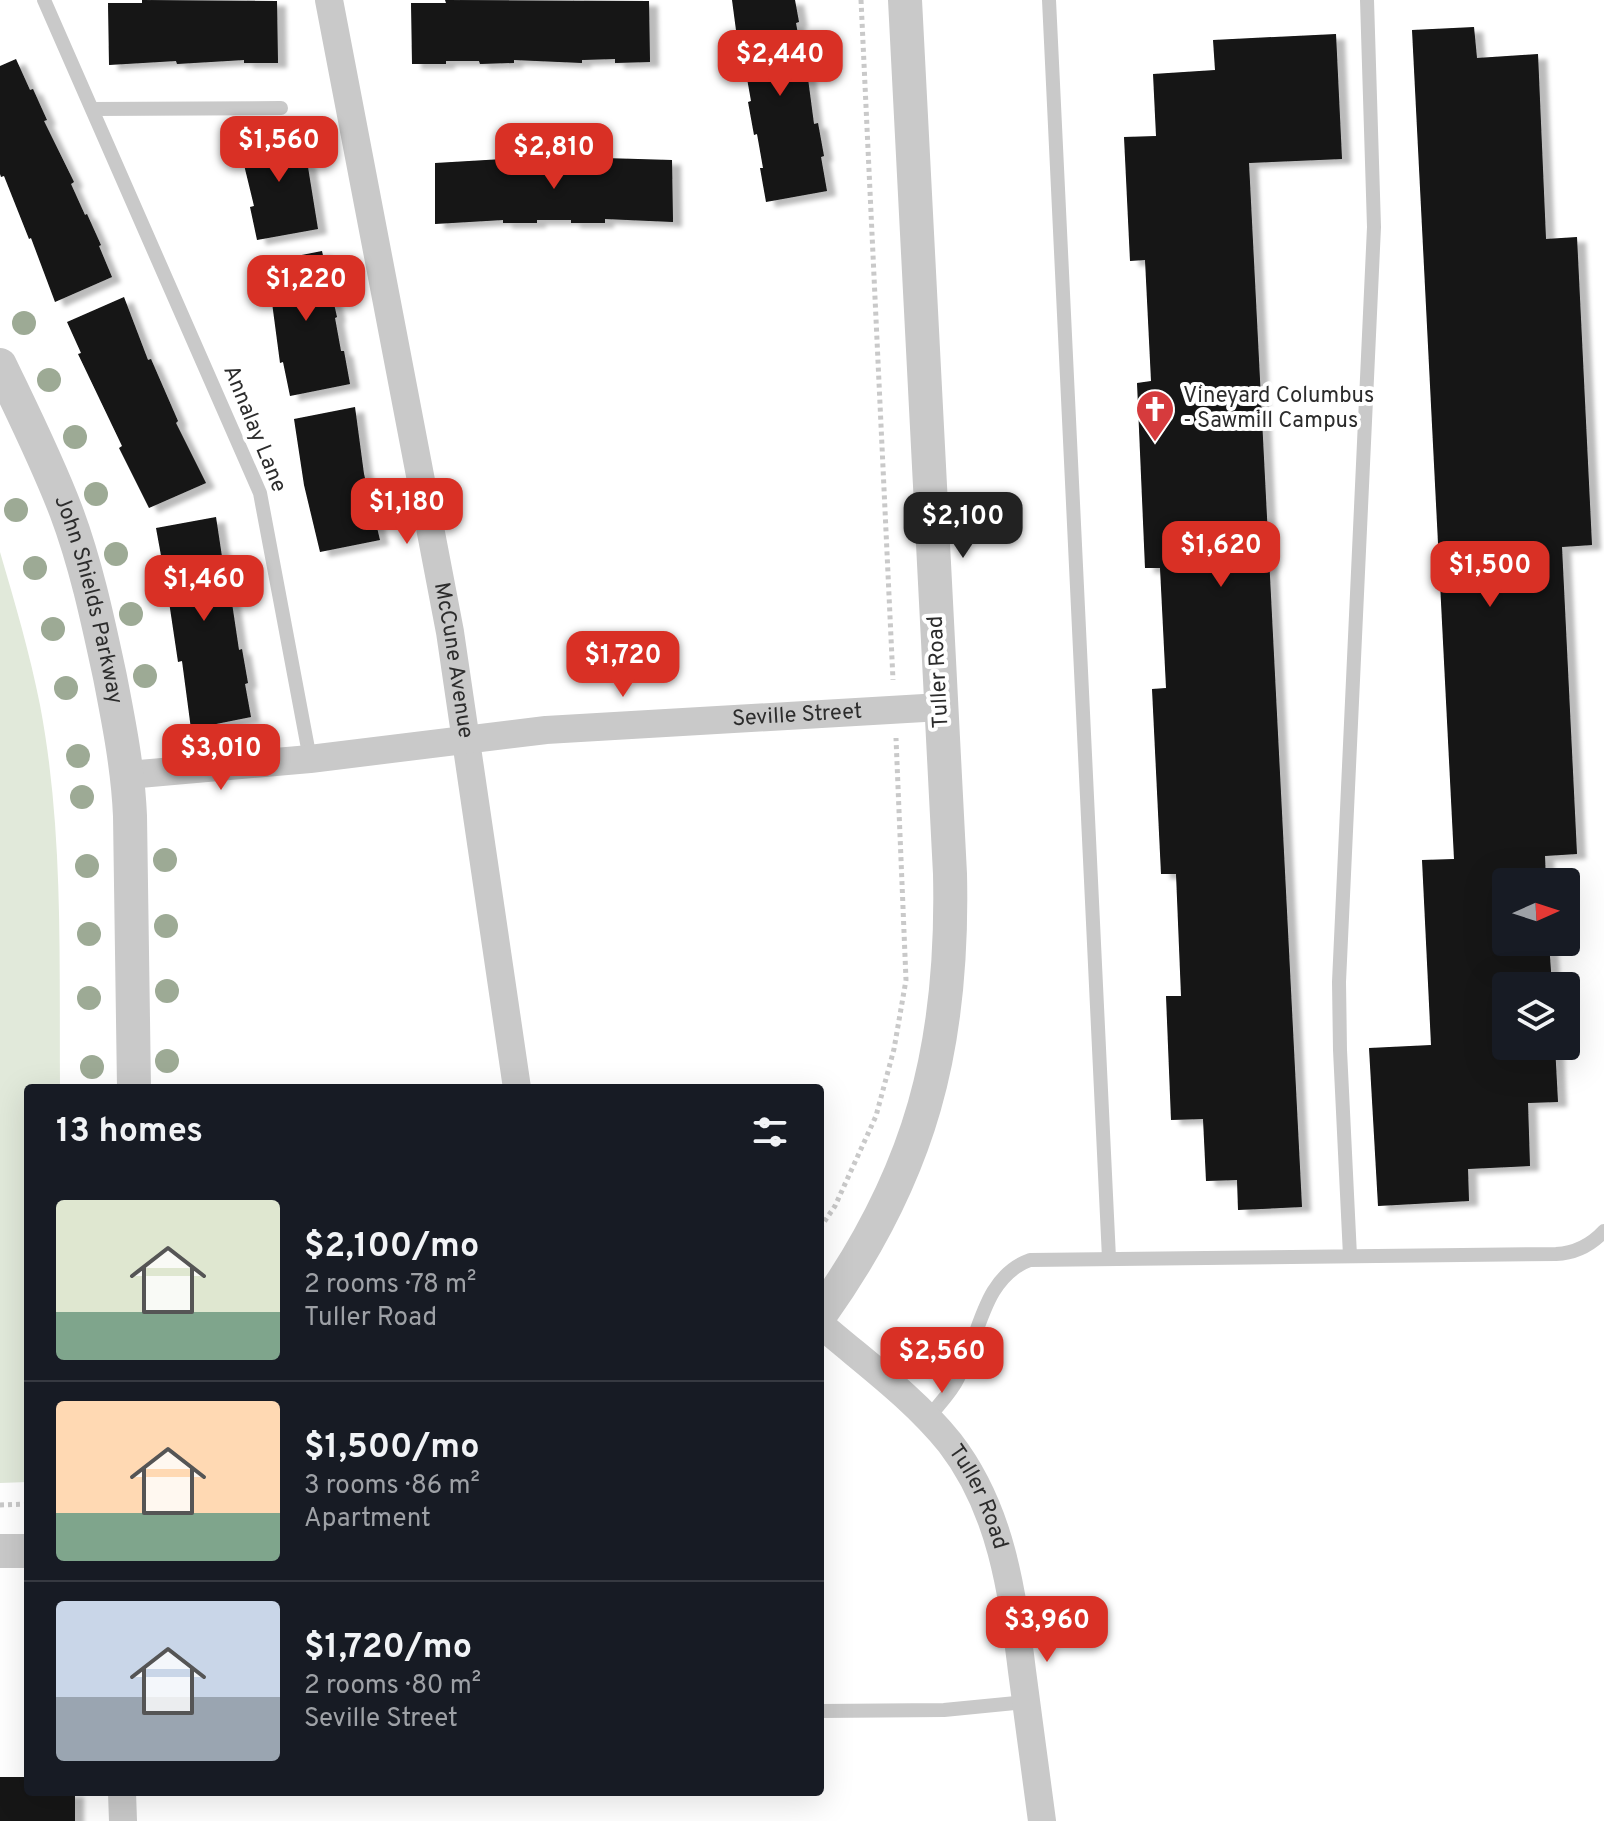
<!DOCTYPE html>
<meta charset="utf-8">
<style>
:root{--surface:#171b24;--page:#242831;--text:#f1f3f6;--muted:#9ea1a6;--line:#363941;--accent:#d93025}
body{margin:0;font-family:Overpass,sans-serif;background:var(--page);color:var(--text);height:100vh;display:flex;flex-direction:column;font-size:30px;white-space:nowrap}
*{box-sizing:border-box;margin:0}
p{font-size:26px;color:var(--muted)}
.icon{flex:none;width:44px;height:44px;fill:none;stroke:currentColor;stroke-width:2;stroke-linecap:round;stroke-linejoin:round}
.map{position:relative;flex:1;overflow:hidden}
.details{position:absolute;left:24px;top:1084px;width:800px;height:712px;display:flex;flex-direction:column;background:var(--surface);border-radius:8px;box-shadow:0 8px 32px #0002}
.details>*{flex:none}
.needle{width:52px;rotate:87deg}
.buttons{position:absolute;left:1492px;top:868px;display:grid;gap:16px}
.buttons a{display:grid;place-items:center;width:88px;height:88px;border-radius:8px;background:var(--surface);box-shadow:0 8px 32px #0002;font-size:40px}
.price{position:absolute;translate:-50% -68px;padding:0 18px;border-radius:16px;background:var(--accent);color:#fff;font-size:26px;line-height:52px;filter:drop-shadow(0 2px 4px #0008)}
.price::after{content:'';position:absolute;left:50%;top:48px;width:24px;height:18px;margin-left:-12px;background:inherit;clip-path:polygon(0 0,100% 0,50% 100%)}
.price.on{background:#222;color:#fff}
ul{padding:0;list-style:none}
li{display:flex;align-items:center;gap:24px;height:200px;padding:0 32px}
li+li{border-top:2px solid var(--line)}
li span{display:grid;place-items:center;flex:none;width:224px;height:160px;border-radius:8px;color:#555}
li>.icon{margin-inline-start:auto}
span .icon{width:96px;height:96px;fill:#fffc;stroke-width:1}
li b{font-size:34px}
h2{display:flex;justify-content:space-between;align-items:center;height:96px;padding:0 32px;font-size:34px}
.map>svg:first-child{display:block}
.green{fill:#e1e9da}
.building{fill:#131313;filter:url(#shadow)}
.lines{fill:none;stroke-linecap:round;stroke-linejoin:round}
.path{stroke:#c9c9c9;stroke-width:5;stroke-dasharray:4 4;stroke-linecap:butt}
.service{stroke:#c9c9c9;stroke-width:14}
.minor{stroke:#c9c9c9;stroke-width:28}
.tertiary{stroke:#c9c9c9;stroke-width:34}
.tree{fill:#9daa95}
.labels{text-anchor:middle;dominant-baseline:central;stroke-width:8;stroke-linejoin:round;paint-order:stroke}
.poi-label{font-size:22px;fill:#2c2c2c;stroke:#fff;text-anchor:start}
.street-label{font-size:22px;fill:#2c2c2c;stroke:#fff}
</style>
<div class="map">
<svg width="1604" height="1821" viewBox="0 0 1604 1821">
<defs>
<filter id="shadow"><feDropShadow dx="9" dy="5" stdDeviation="2" flood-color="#0004"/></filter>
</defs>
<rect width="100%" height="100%" fill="#fff"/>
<!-- green -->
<path class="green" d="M0,552C15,603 30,654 40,705C64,831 59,961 60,1088H28V1482L0,1483Z"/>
<!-- building -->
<path class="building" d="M142,0L277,1L278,63H244V60L177,64L176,61L109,65L108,3H142Z
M445,0L649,1L650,62L615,63V59L582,60V63L514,60V63L480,64L479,61H446V64H412L411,3H446Z
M732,0H795L799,22L796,23L802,57L805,56L814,124L818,123L824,156L821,157L827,191L766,202L760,168H763L757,134L754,135L748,102L751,101L745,67L741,68Z
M1474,27L1477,58L1538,54L1546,239L1577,237L1592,545L1562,547L1577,854L1545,856L1546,882H1506V942H1549L1552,986H1506V1046H1555L1558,1102L1528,1103L1530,1166L1468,1169L1469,1201L1378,1206L1369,1048L1431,1045L1422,860L1454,859L1412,30Z
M1336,34L1342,159L1249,163L1302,1207L1238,1210L1237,1180L1206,1181L1203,1119L1171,1120L1166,996H1181L1176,874H1161L1152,689L1166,688L1160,568H1145L1137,383L1151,381L1145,260L1130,261L1124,137L1156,136L1153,74L1215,70L1213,40Z
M16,59L30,90L33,89L47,120L44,121L74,182L71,184L85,215L87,214L101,245L99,246L112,277L55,302L31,238L29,239L4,176L1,177L0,174V66Z
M298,128L305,162L307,161L318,229L257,240L250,207L254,206L238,140Z
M536,158H570L571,161H604V158L672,160L673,222L605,219V223H571V220H537V223H503V220L435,224V163L503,159L502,162H536Z
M322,251L337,317L335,318L341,351H344L350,384L290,396L283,362L280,363L271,295L268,296L261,263Z
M124,297L148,360L151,359L178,421L176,423L206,483L149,508L119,448L122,446L78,354L81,353L67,322Z
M355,407L364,474L380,540L320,552L304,485L294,419Z
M216,517L226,583H229L239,650L242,649L248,683L245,684L251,717L191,729L182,661L178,662L168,595H165L159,561H162L156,528Z
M0,1777H28V1792H75V1821H0Z"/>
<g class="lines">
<!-- path -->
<path class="path" d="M861,0L893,680
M820,1228L835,1206L876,1116L894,1049L906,980L896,738
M0,1505L28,1504"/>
<!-- service -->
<path class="service" d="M44,0L260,493L310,759
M1049,0L1109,1258
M92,109L281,108
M1350,1256L1340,1050L1339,982L1374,227L1367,0
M928,1418C938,1405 951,1393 958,1378C979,1339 982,1277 1030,1260L1556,1254C1576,1253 1591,1245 1604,1231
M820,1711L944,1710L1026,1702"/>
<!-- minor -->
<g class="minor">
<path id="s1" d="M329,0L450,632L517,1088"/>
<path id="s2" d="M128,775L310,759L546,730L941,707"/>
<path id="s3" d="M820,1324C864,1362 913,1397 950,1443C1001,1509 1012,1590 1022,1671C1029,1721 1035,1771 1042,1821"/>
<path d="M122,1792L123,1821"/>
</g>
<!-- tertiary -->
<g class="tertiary">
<path id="s4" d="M0,365C23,413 47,461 66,511C86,564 98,621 110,677C119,723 128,769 130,816L134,1088"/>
<path d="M820,1315C921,1174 954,1046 950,874L905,0"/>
<path d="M0,1551H28"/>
</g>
</g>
<!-- trees -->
<g class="tree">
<circle cx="24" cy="323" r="12"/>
<circle cx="49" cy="380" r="12"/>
<circle cx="75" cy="437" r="12"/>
<circle cx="96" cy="494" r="12"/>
<circle cx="16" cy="510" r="12"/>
<circle cx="116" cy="554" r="12"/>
<circle cx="35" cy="568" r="12"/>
<circle cx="131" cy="614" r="12"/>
<circle cx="53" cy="629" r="12"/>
<circle cx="145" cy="676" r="12"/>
<circle cx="66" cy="688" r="12"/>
<circle cx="78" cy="756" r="12"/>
<circle cx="82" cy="797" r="12"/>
<circle cx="165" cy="860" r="12"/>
<circle cx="87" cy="866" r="12"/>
<circle cx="166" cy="926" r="12"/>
<circle cx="89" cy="934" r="12"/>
<circle cx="167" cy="991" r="12"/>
<circle cx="89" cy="998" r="12"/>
<circle cx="167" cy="1061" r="12"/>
<circle cx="92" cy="1067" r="12"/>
</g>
<!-- icons -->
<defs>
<symbol id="church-pin" viewBox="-11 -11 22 30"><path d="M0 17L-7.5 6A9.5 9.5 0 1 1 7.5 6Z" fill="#d63b3d" stroke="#fff"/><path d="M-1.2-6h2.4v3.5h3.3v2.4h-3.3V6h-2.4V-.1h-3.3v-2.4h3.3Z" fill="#fff"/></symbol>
</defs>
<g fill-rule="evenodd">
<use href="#church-pin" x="1133" y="387" width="44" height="60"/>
</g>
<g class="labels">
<!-- poi labels -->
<g class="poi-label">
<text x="1183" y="396">Vineyard Columbus<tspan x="1183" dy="25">- Sawmill Campus</tspan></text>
</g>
<!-- street labels -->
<g class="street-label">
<text transform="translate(254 429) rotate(68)">Annalay Lane</text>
<text stroke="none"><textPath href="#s4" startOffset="252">John Shields Parkway</textPath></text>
<text stroke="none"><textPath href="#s1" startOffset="672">McCune Avenue</textPath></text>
<text transform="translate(939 672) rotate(-93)">Tuller Road</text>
<text stroke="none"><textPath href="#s2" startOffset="672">Seville Street</textPath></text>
<text stroke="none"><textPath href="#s3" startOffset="238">Tuller Road</textPath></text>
</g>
</g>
</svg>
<div class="buttons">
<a><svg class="needle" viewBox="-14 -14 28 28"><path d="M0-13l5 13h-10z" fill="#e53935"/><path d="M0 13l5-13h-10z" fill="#9ea1a6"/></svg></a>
<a><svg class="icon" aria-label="layers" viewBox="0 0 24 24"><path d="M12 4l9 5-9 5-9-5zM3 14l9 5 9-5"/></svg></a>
</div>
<b class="price" style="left:780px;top:98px">$2,440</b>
<b class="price" style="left:279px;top:184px">$1,560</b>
<b class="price" style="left:554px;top:191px">$2,810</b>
<b class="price" style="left:306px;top:323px">$1,220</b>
<b class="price" style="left:407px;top:546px">$1,180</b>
<b class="price on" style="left:963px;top:560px">$2,100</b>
<b class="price" style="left:1221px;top:589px">$1,620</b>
<b class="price" style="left:1490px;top:609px">$1,500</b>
<b class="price" style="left:204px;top:623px">$1,460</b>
<b class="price" style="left:623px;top:699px">$1,720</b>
<b class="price" style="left:221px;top:792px">$3,010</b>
<b class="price" style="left:942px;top:1395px">$2,560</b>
<b class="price" style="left:1047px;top:1664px">$3,960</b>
<section class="details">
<h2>13 homes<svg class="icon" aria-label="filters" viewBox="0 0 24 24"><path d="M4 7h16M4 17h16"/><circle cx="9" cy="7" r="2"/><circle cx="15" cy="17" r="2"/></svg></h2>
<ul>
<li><span style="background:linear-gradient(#dfe7d0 70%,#7fa58c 0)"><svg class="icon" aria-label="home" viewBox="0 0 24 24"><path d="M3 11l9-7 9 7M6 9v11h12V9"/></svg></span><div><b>$2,100/mo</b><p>2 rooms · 78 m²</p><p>Tuller Road</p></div></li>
<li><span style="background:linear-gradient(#ffd9b3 70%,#7fa58c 0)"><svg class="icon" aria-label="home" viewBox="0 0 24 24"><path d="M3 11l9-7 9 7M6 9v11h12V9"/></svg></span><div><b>$1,500/mo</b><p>3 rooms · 86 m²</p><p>Apartment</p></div></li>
<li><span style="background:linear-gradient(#c9d6e8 60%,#9aa5b1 0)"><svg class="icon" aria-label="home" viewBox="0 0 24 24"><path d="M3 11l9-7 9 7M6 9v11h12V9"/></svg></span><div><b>$1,720/mo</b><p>2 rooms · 80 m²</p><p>Seville Street</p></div></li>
</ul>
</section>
</div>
